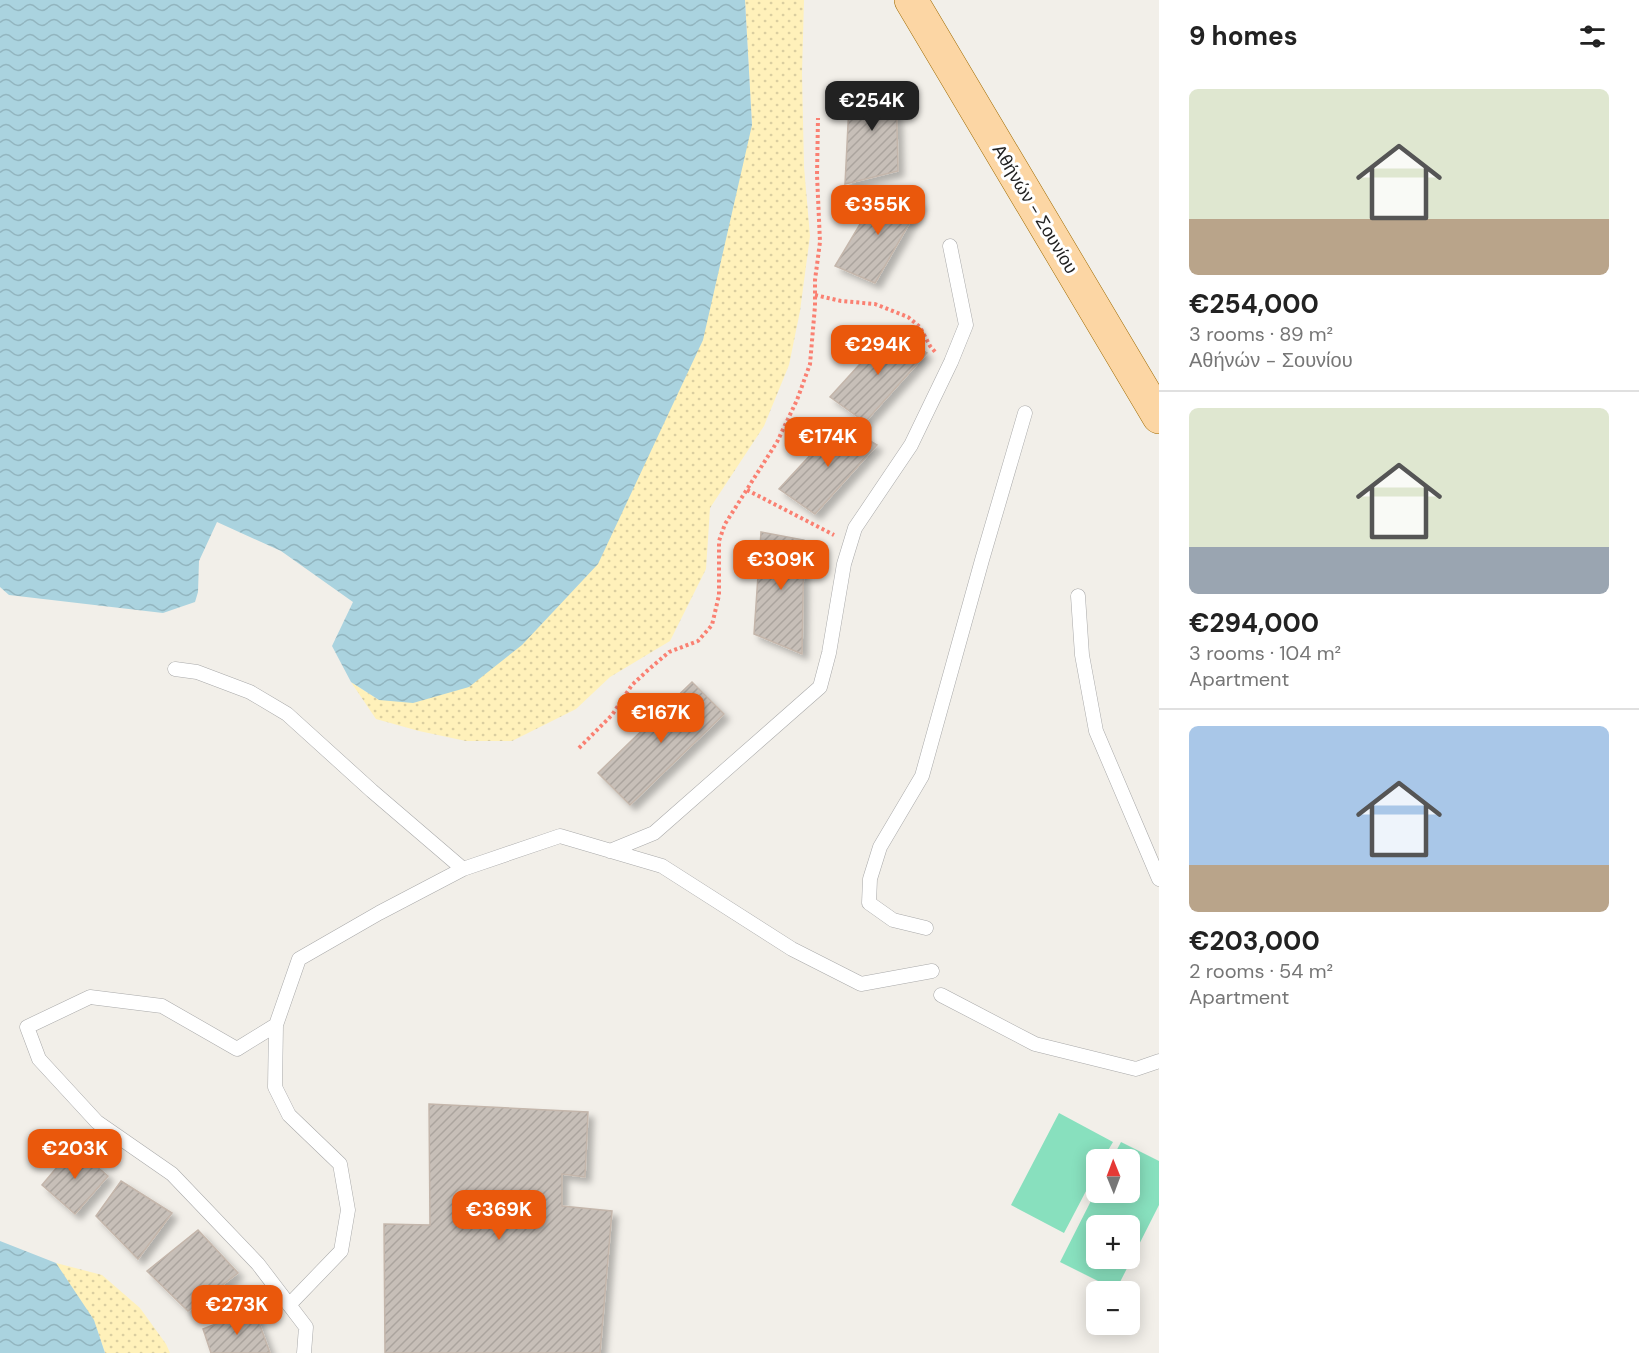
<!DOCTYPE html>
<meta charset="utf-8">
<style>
:root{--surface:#fff;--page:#f6f6f6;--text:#222;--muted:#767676;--line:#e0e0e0;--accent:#ea580c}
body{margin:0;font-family:"DM Sans",sans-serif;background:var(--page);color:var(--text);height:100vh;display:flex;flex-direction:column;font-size:22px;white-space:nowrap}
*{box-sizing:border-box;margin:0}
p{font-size:20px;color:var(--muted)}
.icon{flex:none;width:33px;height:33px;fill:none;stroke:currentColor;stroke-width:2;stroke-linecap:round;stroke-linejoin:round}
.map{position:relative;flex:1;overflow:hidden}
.drawer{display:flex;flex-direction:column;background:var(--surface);width:480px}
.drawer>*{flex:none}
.needle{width:39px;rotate:359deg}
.tools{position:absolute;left:1086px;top:1149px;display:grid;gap:12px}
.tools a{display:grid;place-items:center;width:54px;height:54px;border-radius:9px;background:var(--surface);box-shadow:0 3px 15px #0003;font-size:30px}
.price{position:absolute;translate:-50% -51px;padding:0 14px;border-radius:12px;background:var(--accent);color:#fff;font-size:20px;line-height:39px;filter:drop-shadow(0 2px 3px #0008)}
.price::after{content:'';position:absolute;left:50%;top:36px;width:18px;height:14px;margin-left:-9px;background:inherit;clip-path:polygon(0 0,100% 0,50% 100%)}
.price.current{background:#222;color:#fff}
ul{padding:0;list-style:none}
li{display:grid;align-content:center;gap:12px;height:318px;padding:0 30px}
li+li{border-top:2px solid var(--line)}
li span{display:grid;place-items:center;height:186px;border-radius:9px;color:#555}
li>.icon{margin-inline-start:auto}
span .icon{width:108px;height:108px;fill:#fffc;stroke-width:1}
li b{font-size:26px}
h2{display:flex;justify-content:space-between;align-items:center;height:72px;padding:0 30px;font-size:26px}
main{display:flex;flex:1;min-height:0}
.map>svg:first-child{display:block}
.sand{fill:url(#sand-dots)}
.pitch{fill:#88e0be;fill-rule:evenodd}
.water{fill:url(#water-waves)}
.building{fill:url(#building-hatch);stroke:#c4b6ab;stroke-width:1.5;filter:url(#shadow)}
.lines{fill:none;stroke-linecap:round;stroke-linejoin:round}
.service-casing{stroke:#a9a9a9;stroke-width:15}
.primary-casing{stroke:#a06b00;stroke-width:34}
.path{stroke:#fa8072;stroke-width:4;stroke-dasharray:3 3;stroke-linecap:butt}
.service{stroke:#fff;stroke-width:14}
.primary{stroke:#fcd6a4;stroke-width:33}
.labels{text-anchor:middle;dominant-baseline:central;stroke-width:6;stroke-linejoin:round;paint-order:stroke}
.street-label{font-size:18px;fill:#222;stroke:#fff}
</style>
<main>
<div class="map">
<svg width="1159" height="1353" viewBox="0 0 1159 1353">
<defs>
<pattern id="sand-dots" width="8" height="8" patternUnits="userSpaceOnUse" patternTransform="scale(1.5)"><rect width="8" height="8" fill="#fff1ba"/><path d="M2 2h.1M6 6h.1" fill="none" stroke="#dacea0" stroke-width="1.8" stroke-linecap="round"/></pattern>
<pattern id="water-waves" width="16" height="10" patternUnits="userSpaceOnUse" patternTransform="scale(1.5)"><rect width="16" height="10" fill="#aad3df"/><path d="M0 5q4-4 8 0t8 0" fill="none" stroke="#92b5bf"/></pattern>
<pattern id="building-hatch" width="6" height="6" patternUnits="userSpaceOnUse" patternTransform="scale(1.5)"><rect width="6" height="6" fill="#c7bfb8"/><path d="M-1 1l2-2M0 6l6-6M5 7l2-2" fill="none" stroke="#aba49e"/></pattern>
<filter id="shadow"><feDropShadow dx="5.5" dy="5.5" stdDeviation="3" flood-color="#0004"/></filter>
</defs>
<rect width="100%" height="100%" fill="#f2efe9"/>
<!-- sand -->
<path class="sand" d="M745,0H804L802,73L804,167L810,236L800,311L789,365L764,426L710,508L706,569L670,641L610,677L576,709L512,741H466L419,731L376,719L351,682L379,700L752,125Z
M56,1263L102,1275L140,1308L166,1344L170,1353H105L97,1329Z"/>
<!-- pitch -->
<path class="pitch" d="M1059,1113L1113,1142L1103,1159L1096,1160V1172L1064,1233L1011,1205Z
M1121,1142L1159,1161V1205L1116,1290L1060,1262L1096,1191V1192H1130V1160L1112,1159ZM1096,1226H1130V1258H1096Z"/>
<!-- water -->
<path class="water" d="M0,0H745L752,125L703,340L598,564L522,645L469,687L413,703L379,700L351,682L332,646L353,602L281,551L217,522L199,561L198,592L195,602L163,613L9,595L0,587Z
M0,1241L56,1263L94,1320L105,1353H0Z"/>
<!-- building -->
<path class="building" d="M850,85H896L898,171L845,184Z
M881,189L921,203L875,283L835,266Z
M890,331L927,353L865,422L830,397Z
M840,423L877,445L815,514L779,489Z
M761,532L804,540L802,654L754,634Z
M692,682L724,714L630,805L598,773Z
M429,1104L588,1112L585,1177L562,1174V1206L612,1211L600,1353H385L384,1224L430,1225Z
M74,1147L108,1176L75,1214L42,1185Z
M121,1181L172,1213L138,1259L96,1216Z
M198,1230L238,1273L188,1311L147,1271Z
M254,1309L270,1353H211L203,1329Z"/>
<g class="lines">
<defs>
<path id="service" d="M1078,596L1082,655L1096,731L1159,879
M175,669L197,672L250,692L287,714L372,791L463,869
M610,851L654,833L820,687L829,653L844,564L855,528L911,445L951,362L966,325L950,246
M926,928L893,920L869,903L870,879L880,847L922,776L982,560L1025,413
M941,995L1035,1044L1136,1069L1159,1061
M276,1025L275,1087L289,1115L340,1164L348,1210L341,1251L289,1305
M304,1353L306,1327L258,1264L172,1174L97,1122L39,1059L27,1027L90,997L162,1006L237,1049L276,1025L299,959L379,913L463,869L560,836L662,866L792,949L861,984L932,971"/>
<path id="primary" d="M911,0L1159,417"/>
</defs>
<!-- service casing -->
<use href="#service" class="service-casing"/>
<!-- primary casing -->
<use href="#primary" class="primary-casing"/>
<!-- path -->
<path class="path" d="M815,295L841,301L875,304L908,317L920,327L930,346L936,353
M747,490L834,535
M579,748L612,715L632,685L648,670L669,652L698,641L712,625L719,595V541L725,524L777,442L797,400L810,364L815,306V280L820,242L817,175L818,118"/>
<!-- service -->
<use href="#service" class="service"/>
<!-- primary -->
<use href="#primary" class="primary"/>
</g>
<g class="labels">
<!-- street labels -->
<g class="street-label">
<text transform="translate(1035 209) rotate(59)">Αθήνών - Σουνίου</text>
</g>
</g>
</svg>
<div class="tools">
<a><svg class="needle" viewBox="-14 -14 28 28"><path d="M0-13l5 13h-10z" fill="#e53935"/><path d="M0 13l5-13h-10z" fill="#767676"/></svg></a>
<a>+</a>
<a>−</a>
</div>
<b class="price current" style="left:872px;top:132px">€254K</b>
<b class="price" style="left:878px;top:236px">€355K</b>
<b class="price" style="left:878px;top:376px">€294K</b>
<b class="price" style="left:828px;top:468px">€174K</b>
<b class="price" style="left:781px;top:591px">€309K</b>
<b class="price" style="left:661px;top:744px">€167K</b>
<b class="price" style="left:75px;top:1180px">€203K</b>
<b class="price" style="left:499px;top:1241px">€369K</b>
<b class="price" style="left:237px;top:1336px">€273K</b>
</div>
<section class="drawer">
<h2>9 homes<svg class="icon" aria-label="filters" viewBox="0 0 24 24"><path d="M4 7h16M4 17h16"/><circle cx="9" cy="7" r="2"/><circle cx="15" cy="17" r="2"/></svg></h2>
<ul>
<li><span style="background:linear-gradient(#dfe7d0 70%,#b9a48a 0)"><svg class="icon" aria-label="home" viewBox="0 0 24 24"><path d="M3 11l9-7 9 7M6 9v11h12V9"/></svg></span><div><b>€254,000</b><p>3 rooms · 89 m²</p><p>Αθήνών - Σουνίου</p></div></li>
<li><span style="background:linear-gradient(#dfe7d0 75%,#9aa5b1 0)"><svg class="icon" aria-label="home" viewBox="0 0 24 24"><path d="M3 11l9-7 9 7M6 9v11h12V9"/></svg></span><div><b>€294,000</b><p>3 rooms · 104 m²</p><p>Apartment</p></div></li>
<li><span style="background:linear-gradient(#a9c7e8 75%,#b9a48a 0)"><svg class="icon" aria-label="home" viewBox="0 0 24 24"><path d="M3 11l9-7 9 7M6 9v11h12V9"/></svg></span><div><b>€203,000</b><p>2 rooms · 54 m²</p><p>Apartment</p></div></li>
</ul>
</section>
</main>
